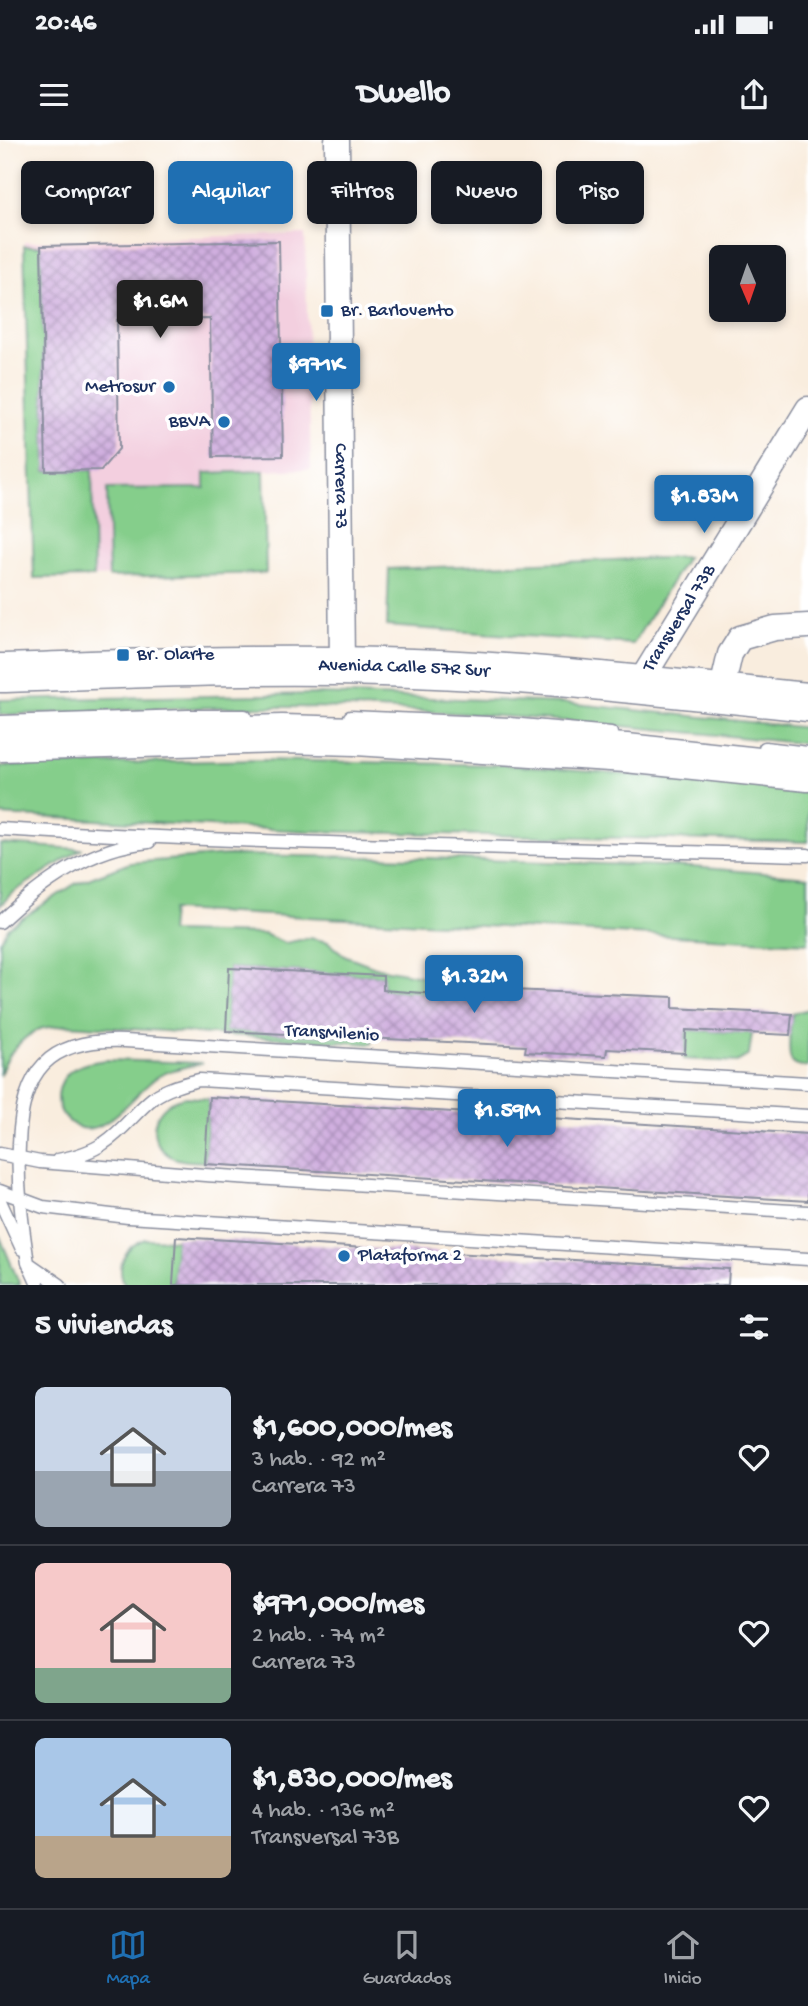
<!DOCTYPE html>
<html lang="es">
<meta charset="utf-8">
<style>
:root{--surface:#171b24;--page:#242831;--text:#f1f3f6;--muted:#9ea1a6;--line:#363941;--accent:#1f6fb2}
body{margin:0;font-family:"Gochi Hand",sans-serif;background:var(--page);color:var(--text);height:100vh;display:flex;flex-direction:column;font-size:26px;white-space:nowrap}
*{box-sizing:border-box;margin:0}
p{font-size:23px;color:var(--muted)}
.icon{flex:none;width:38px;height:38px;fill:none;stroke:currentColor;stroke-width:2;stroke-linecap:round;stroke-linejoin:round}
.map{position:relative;height:1145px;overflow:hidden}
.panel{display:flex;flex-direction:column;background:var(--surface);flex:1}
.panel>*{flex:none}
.top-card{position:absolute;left:21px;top:21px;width:766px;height:63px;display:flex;gap:14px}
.needle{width:46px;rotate:178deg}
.controls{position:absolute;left:709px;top:105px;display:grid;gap:14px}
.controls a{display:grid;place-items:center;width:77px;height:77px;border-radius:10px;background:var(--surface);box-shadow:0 4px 10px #0003;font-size:35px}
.price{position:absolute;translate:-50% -60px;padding:0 16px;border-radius:7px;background:var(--accent);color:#fff;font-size:23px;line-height:46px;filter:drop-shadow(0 2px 4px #0008)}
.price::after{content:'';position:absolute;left:50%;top:42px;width:21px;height:16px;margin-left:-10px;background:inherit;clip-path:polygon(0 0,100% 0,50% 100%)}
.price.on{background:#222;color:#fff}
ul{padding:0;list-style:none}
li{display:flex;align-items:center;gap:21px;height:175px;padding:0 35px}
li+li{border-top:2px solid var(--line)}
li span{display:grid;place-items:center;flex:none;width:196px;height:140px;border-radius:10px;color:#555}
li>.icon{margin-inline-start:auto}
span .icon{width:84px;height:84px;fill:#fffc;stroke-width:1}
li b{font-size:30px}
h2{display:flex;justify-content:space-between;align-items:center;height:84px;padding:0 35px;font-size:30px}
.tag{padding:0 24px;border-radius:10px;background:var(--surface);box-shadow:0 4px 10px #0003;font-size:24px;line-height:63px}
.tag.on{background:var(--accent);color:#fff}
.status{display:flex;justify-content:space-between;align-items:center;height:49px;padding:0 35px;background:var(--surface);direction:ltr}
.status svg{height:19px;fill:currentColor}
header{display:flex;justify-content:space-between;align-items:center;height:91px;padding:0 35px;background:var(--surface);font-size:32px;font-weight:700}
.tab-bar{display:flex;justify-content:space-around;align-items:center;height:98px;border-top:2px solid var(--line);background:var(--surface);font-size:19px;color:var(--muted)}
.tab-bar a{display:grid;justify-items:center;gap:4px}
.tab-bar .on{color:var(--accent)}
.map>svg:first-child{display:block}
.built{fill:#f3cfdf}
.grass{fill:#85ce8b;stroke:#507e74;stroke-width:2}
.building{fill:url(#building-cross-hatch)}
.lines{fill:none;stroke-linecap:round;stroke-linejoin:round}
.service-casing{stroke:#8a8e9e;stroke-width:15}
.minor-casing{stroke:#8a8e9e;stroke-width:27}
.trunk-casing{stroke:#8a8e9e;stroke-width:41}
.service{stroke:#fff;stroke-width:12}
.minor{stroke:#fff;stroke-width:24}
.trunk{stroke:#fff;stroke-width:38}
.poi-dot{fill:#1f6fb2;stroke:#fff;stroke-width:2.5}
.labels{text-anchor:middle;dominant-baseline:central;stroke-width:7;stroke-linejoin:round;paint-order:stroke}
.poi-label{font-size:19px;fill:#1b2f5e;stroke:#fff;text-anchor:start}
.street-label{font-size:19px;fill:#1b2f5e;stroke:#fff}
</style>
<div class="status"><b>20:46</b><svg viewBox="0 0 49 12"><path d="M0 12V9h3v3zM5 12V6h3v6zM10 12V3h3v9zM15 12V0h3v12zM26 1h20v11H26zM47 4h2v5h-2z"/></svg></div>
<header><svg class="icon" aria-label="menu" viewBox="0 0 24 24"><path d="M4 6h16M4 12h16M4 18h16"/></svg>Dwello<svg class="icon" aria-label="share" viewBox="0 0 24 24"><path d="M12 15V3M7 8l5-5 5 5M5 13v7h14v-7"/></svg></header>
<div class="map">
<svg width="808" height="1145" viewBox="0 0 808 1145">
<defs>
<pattern id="building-cross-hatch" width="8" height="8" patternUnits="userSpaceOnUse" patternTransform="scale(1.75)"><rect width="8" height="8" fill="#d0afdf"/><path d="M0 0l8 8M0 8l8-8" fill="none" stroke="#a88fb8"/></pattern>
</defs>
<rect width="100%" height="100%" fill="#fff"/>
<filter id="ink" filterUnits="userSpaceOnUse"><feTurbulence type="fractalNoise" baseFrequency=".0143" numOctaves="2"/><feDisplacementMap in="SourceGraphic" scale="14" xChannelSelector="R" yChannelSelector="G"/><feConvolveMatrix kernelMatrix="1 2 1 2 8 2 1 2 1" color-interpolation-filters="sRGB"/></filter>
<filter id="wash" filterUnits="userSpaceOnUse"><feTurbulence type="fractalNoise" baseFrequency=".00686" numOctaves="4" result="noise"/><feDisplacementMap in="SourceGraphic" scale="28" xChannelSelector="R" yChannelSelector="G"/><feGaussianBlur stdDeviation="1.57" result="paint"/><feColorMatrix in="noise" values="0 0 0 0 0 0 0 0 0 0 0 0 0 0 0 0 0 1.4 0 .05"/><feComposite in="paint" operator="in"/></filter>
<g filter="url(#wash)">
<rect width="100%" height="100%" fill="#f9edde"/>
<!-- built -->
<path class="built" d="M305,94L311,329L264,331L266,433L34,438L24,102Z"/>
<!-- grass -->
<path class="grass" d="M24,106H41L46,331L92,330L94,437L34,438Z
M264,331L266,433L109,437L107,349L205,348V333Z
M687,417L633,504L387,486L389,429Z
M321,554L567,563L808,588V604C655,589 503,573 349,568C233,565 116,570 0,575V560Z
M258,620L505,625L808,649V702L306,691L0,675V626Z
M0,704L81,709L12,753L0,766Z
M227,715L427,718L693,727L808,737V803L172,770L170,792L264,794L285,803L310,798L328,802L344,815L378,828L490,849V858L383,850V836L229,828L226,891L372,898V904L68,885C59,886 48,886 40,889C21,897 5,917 0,936V801L9,787L75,744L130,723Z
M808,869V927C802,927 795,927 792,922C786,914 791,884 792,874Z
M686,890L752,893L749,915L737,922L684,919Z
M108,920L203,923C188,927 169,929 156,938C133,953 96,1014 65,977C60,972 58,964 58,957C60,928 83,922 108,920Z
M187,957L209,959L205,1022C193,1021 177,1022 167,1014C141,993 158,960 187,957Z
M0,1097L20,1145H0Z
M145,1099L176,1100L173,1145H125C115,1126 125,1106 145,1099Z"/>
<g id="blocks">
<!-- building -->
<path class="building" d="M279,101L283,316L213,317L210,179L117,180L119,309L101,330L46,331L41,106Z
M229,828L383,836V850L490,858V849L673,857V868L792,874L790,895L686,890L685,913L607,909L606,916L525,912L526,906L226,891Z
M209,957L808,994V1061L205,1024Z
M176,1097L729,1129L728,1145H173Z"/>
</g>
</g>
<g filter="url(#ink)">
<use href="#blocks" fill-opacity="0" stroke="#8a8e9e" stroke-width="2"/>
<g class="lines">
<defs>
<path id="service" d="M350,577L510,584L611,593
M0,582L188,576H245
M765,608L808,613
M0,689C269,705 539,708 808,715
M0,782C41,743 91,707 149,702
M0,1014L40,1022L205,1035L808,1072
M58,1020C74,1017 90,1013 104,1003C123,991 135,972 153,958C167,948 183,944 199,940L808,976
M0,1051L43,1067L128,1077L808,1119
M0,1061L22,1109
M29,1125L38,1145
M60,1145L28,1123C22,1083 17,1045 19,1005C21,931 48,898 125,901L808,943"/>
<g id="minor">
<path id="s1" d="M337,0L342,526"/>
<path id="s2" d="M639,544L808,269"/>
<path d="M721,553L730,514L740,498L775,488L808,486"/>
</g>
<g id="trunk">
<path id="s3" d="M0,533C127,529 254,523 381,527C524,530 666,548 808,562"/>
<path d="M0,602L282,594L356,596L626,613L808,632"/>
</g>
</defs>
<!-- service casing -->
<use href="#service" class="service-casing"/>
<!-- minor casing -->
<use href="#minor" class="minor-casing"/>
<!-- trunk casing -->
<use href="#trunk" class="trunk-casing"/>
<!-- service -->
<use href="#service" class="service"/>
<!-- minor -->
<use href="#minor" class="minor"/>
<!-- trunk -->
<use href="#trunk" class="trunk"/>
</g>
</g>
<!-- markers -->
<g class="poi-dot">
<rect x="320" y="164" width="14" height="14" rx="3.5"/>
<circle cx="169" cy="247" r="7"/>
<circle cx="224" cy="282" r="7"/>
<rect x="116" y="508" width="14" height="14" rx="3.5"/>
<circle cx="344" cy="1116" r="7"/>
</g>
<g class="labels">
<!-- poi labels -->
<g class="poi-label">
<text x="341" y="171">Br. Barlovento</text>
<text x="155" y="247" text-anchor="end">Metrosur</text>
<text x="210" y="282" text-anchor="end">BBVA</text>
<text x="137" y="515">Br. Olarte</text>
<text x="358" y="1116">Plataforma 2</text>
</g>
<!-- street labels -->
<g class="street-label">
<text stroke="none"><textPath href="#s1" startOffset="346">Carrera 73</textPath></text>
<text stroke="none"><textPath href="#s2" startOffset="77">Transversal 73B</textPath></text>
<text stroke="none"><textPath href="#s3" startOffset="404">Avenida Calle 57R Sur</textPath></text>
<text transform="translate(332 894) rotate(3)">TransMilenio</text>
</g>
</g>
</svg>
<div class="controls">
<a><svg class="needle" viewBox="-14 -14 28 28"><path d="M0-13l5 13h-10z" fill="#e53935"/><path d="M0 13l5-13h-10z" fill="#9ea1a6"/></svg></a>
</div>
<b class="price on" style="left:160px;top:200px">$1.6M</b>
<b class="price" style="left:316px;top:263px">$971K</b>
<b class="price" style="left:704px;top:395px">$1.83M</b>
<b class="price" style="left:474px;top:875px">$1.32M</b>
<b class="price" style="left:507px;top:1009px">$1.59M</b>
<div class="top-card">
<a class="tag">Comprar</a>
<a class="tag on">Alquilar</a>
<a class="tag">Filtros</a>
<a class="tag">Nuevo</a>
<a class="tag">Piso</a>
</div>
</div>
<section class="panel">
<h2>5 viviendas<svg class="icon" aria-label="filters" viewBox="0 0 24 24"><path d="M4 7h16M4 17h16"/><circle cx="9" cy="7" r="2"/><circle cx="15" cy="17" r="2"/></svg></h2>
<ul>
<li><span style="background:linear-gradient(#c9d6e8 60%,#9aa5b1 0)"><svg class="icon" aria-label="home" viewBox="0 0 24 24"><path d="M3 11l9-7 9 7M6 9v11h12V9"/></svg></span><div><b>$1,600,000/mes</b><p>3 hab. · 92 m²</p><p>Carrera 73</p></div><svg class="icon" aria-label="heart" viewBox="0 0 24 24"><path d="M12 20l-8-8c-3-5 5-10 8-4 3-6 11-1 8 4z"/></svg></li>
<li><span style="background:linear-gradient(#f6c9c9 75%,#7fa58c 0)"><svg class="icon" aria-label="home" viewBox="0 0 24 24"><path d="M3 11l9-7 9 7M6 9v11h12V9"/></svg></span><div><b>$971,000/mes</b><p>2 hab. · 74 m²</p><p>Carrera 73</p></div><svg class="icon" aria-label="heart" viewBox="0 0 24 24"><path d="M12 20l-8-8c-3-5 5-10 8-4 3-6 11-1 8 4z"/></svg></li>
<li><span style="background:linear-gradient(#a9c7e8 70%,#b9a48a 0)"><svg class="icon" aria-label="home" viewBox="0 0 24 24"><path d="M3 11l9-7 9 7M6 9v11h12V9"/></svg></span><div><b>$1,830,000/mes</b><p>4 hab. · 136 m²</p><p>Transversal 73B</p></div><svg class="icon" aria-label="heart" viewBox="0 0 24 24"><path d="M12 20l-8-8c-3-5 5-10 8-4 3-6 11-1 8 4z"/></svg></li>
</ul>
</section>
<nav class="tab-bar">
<a class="on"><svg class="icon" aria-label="map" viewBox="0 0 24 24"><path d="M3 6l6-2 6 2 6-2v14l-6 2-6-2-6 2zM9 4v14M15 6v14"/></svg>Mapa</a>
<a><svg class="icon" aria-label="saved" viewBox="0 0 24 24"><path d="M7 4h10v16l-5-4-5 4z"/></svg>Guardados</a>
<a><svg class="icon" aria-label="home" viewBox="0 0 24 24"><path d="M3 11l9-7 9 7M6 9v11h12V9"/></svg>Inicio</a>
</nav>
